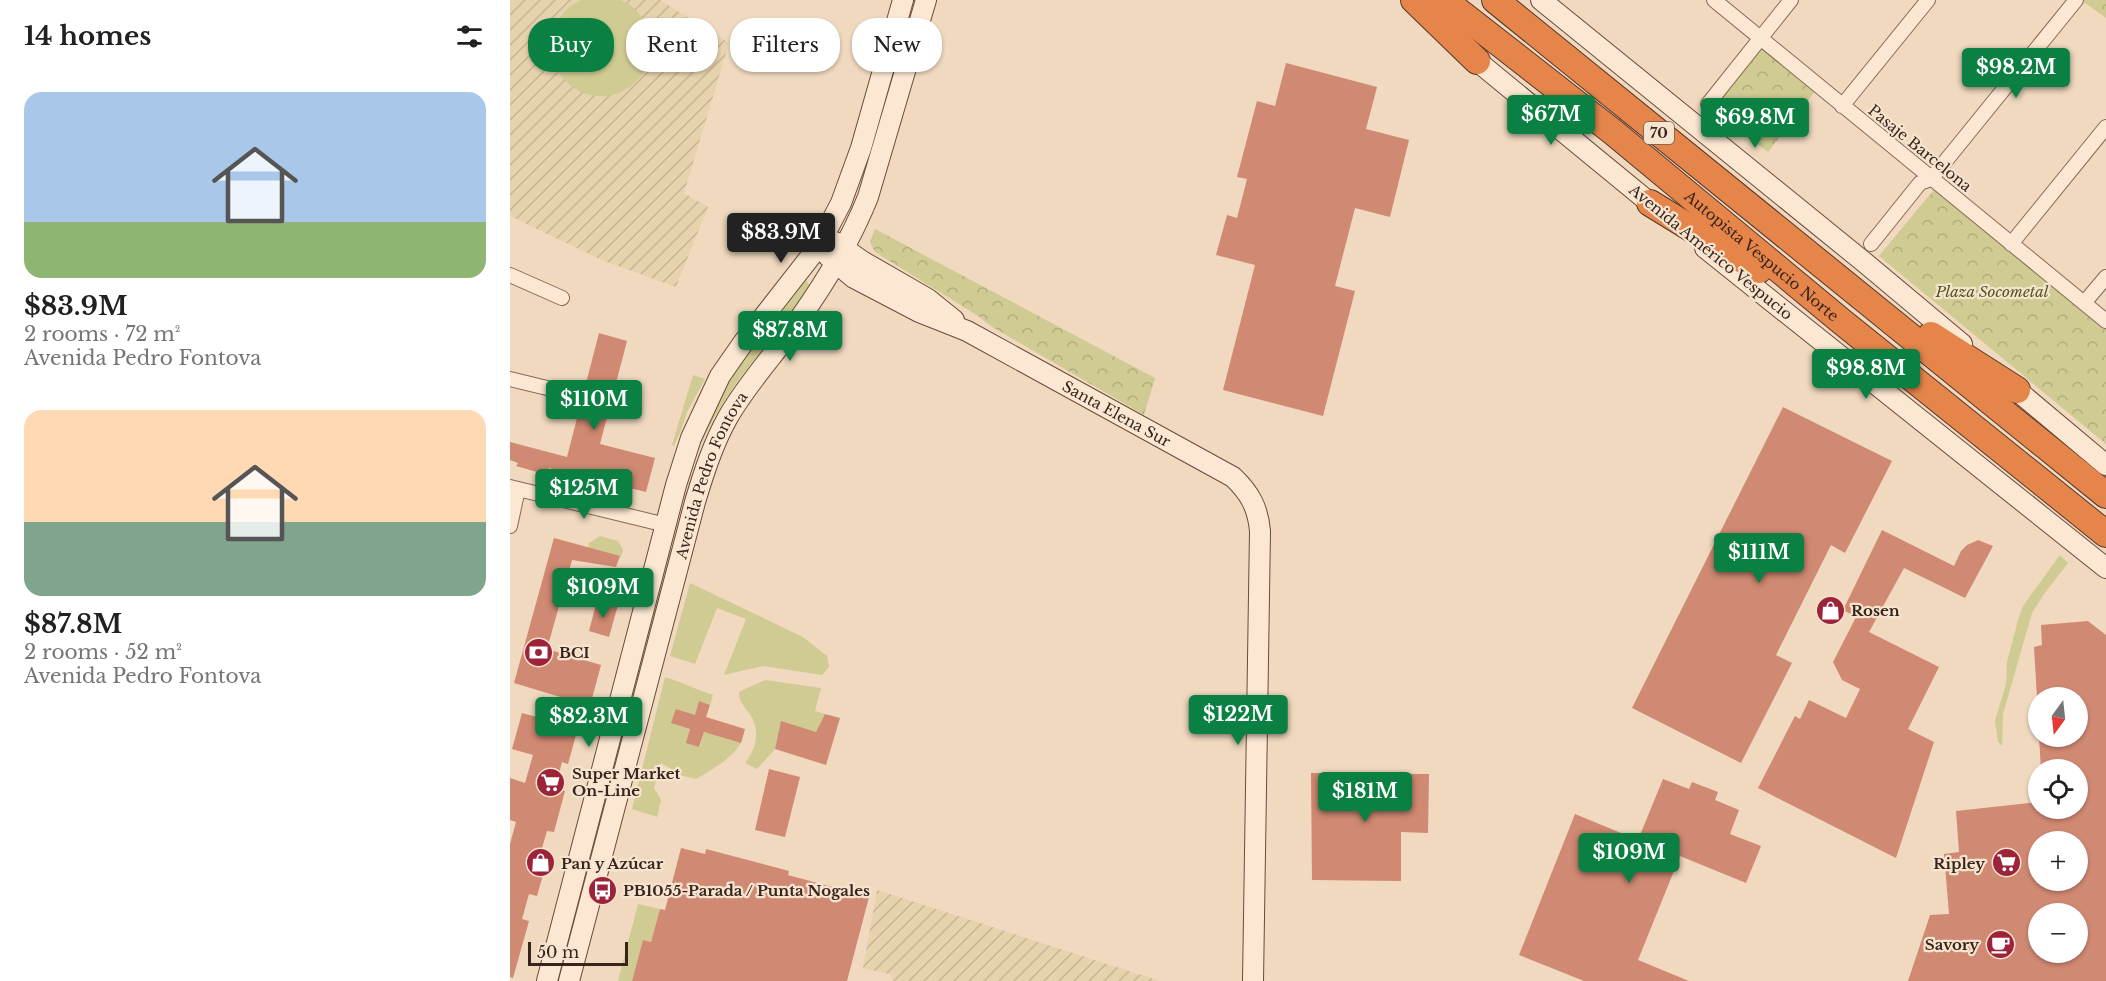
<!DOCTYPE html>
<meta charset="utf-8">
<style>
:root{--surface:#fff;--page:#f2f2f2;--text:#202124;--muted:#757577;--accent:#0b8043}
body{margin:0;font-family:"Libre Baskerville",serif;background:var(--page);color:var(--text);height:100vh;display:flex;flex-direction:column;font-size:22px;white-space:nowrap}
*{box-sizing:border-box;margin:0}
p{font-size:20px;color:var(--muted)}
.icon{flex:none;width:33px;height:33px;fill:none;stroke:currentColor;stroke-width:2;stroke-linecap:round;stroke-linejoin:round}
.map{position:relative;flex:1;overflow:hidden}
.sheet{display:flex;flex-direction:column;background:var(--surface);width:510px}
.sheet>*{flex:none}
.top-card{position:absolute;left:18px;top:18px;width:570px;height:54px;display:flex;gap:12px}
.needle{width:39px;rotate:195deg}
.buttons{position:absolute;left:1518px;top:687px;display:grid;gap:12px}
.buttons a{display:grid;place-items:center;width:60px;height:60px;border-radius:50%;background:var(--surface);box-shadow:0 2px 4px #0004;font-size:30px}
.scale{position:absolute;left:18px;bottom:15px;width:100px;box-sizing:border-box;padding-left:6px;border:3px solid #38241c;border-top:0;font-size:16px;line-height:21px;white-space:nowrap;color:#38241c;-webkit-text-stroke:4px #f7e4cf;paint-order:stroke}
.price{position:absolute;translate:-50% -51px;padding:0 14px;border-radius:6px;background:var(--accent);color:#fff;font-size:20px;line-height:39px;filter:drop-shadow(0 2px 3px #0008)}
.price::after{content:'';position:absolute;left:50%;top:36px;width:18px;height:14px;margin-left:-9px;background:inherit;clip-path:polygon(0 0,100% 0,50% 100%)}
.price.on{background:#222;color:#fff}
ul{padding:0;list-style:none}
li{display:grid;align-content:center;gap:12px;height:318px;padding:0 24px}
li span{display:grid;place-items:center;height:186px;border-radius:18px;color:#555}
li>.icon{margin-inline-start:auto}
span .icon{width:108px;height:108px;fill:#fffc;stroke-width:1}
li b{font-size:26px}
h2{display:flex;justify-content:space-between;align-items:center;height:72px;padding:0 24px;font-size:26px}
.pill{padding:0 21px;border-radius:24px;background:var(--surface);box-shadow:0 2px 4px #0004;font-size:21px;line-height:54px}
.pill.on{background:var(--accent);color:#fff}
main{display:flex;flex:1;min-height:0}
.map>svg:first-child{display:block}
.farmland{fill:url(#farmland-furrows)}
.green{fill:#cfcb92}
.park{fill:url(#park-crowns)}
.building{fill:#d08972;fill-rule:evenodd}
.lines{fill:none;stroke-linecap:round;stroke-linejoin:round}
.street-casing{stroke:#8a6856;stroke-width:16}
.secondary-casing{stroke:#6b4a3a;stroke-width:22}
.highway-casing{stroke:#57382b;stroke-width:28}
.street{stroke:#fbe7d2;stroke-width:14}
.secondary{stroke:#fbe7d2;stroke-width:20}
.highway{stroke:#e5854a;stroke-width:26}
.labels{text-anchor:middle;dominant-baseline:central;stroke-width:4.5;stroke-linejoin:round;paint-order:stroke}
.shield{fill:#f7e4cf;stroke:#715e52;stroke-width:1.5}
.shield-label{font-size:14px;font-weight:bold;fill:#38241c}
.street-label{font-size:15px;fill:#38241c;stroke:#f7e4cf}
.park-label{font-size:15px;font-style:italic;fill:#525621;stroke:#f7e4cf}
.poi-label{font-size:15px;font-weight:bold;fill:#38241c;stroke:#f7e4cf;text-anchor:start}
</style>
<main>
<section class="sheet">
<h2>14 homes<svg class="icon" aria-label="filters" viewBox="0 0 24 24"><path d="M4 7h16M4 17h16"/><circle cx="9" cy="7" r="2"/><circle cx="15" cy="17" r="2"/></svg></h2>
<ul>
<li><span style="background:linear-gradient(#a9c7e8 70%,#8fb573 0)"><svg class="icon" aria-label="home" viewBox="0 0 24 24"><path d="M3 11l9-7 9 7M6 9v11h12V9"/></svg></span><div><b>$83.9M</b><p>2 rooms · 72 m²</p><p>Avenida Pedro Fontova</p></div></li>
<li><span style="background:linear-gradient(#ffd9b3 60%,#7fa58c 0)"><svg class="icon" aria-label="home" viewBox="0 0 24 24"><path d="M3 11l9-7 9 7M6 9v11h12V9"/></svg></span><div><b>$87.8M</b><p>2 rooms · 52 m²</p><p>Avenida Pedro Fontova</p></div></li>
</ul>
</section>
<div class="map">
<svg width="1596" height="981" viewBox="0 0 1596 981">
<defs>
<pattern id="farmland-furrows" width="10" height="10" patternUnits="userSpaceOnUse" patternTransform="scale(1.5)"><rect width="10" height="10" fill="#e6d2ac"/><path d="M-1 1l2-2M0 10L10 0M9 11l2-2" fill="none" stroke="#c6b493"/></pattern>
<pattern id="park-crowns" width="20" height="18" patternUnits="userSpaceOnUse" patternTransform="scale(1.5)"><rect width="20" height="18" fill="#cfcb92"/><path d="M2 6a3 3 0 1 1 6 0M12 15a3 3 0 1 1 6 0" fill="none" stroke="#b2ae7d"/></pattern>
</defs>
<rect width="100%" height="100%" fill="#f0d9bf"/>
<!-- farmland -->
<path class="farmland" d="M0,0H150L219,43L174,193L198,207L166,287L94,261L0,216Z
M367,890L650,981H382L383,975L353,968Z"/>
<!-- green -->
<path class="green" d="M41 46a50 50 0 1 1 100 0a50 50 0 1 1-100 0Z
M298,269L301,273L296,280L300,286L295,297L276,318L266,309Z
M262,323L267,324L269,332C231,373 198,416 182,470H180L188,442L210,392L258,324Z
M183,375L195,379L177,412L171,430L164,446L162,445Z
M90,536L108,541L113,550L111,557L78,548L79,543Z
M158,549L169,552L52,981H50L57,952L62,917Z
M1550,555L1558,563L1534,594L1522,613L1493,714L1492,746L1488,742L1485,721L1496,684L1497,662L1508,620L1513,606Z
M180,583L293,637L317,656L319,667L312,675L253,666L214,675L236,619L207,608L185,664L160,656Z
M155,677C172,682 187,690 203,695L200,705L189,702L185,715L166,709L162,723L180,729L177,743L190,747L194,732L231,743C220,760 203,769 186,779L173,776L151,763L144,788L151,800L147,817L122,809Z
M255,680L311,688L305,711L315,714L306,732L271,722L265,749L247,769L235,763C247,748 251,729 239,713C234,706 229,702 229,692Z
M128,904L150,909L141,942L133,940L122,981H108Z"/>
<!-- park -->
<path class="park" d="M1571,0H1596V18Z
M1251,45L1307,89L1258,152L1201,108Z
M1427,186L1596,326V444L1369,256Z
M365,229L645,378L634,415L484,328L465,314L365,252L360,242Z"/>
<!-- building -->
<path class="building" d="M776,63L867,87L856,129L899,140L880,217L845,208L825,286L845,291L813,416L713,390L745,265L706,255L717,215L727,218L737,179L727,177L747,101L765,106Z
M89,333L117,341L90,444L145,458L136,492L39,468V470L36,469L34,474L6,466L8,463L0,460V442L57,457Z
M1273,407L1382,461L1335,553L1321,545L1266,655L1282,663L1231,763L1122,708Z
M1372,530L1444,566L1451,551L1457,545L1468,540L1483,546L1455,598L1394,568L1359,632L1429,667L1398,729L1424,742L1386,858L1248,788L1285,716L1290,719L1299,700L1336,718L1350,689L1332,680L1323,662L1346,617L1333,610Z
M44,538L110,556L106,567L62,560L37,649L91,665L80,706L4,683Z
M91,601L108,605L99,637L79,631L86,604L89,605Z
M1578,621L1596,635V981H1398L1420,915L1439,914L1434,854L1449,852L1446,811L1528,802V808H1568V770H1531L1529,736H1568V698H1527L1524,647L1532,645L1531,625ZM1528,842H1568V880H1528ZM1528,914H1568V952H1528Z
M189,701L200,705L196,717L235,729L231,743L194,732L189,747L176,743L180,729L161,723L166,709L185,715Z
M12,713L68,728L58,764L52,762L45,788L55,791L44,832L37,831L30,855L38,857L27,896L19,894L12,919L19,921L3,978L0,977V844L6,822L0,820V778L15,783L23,755L2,749Z
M315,714L330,718L316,765L265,749L271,721L306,732Z
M259,769L290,777L275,837L245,830Z
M801,773L919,774L918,833L891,832V881L802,880Z
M1153,779L1179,789L1182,782L1208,792L1205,800L1229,810L1220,834L1251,846L1236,883L1170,856L1128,960L1179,981H1074L1009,955L1065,814L1128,840Z
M171,848L195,854L196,849L279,871L278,875L359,897L337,981H122L133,940L141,942L150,909L155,910Z"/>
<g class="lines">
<defs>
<path id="street" d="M1204,0L1596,321
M1198,104L1281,0
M1332,106L1418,0
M1361,244L1410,183L1421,179L1566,0
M1501,244L1596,127
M0,275L52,298
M1574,303L1596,277
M0,379L37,388
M0,487L156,525
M0,526L8,489"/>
<g id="secondary">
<path d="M1031,0L1354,262L1452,344"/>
<path d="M956,52L1151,212"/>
<path d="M325,242L352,261L418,299L444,320"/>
<path d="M1195,248L1596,568"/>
<path id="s1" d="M318,256L344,278L409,312L457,331L723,477C740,493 748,508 750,531L743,981"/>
<path d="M1497,382L1596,465"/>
<path d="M37,981L166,485L181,438L210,376L233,343L308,247L331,203L351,148L393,0"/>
<path id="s2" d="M59,981L185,502C194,472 203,444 218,417C234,389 255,365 275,339C308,294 337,249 358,197L416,0"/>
</g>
<g id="highway">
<path d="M904,0L967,61"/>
<path id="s3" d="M934,0L1103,132L1331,321L1596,534"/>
<path d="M985,0L1596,495"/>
<path d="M1140,203L1249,270"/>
<path d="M1421,335L1507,390"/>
</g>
</defs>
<!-- street casing -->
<use href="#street" class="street-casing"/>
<!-- secondary casing -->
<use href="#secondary" class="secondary-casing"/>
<!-- highway casing -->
<use href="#highway" class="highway-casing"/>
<!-- street -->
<use href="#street" class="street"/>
<!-- secondary -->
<use href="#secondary" class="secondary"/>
<!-- highway -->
<use href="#highway" class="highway"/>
</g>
<!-- icons -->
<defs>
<symbol id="shop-disc" viewBox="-11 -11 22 22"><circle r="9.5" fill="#9c233a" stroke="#f7e4cf"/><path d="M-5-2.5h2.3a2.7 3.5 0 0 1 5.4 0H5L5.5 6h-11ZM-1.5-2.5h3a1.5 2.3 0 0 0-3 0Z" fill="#fff"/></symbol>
<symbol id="bank-disc" viewBox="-11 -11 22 22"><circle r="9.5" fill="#9c233a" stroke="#f7e4cf"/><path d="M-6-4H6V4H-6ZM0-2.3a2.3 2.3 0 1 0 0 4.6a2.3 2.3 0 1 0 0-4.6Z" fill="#fff"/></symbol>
<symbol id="supermarket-disc" viewBox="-11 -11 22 22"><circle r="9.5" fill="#9c233a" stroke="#f7e4cf"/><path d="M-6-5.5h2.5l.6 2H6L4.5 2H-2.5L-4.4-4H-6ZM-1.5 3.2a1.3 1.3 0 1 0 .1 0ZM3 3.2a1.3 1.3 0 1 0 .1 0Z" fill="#fff"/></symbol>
<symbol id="bus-disc" viewBox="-11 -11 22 22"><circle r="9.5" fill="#9c233a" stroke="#f7e4cf"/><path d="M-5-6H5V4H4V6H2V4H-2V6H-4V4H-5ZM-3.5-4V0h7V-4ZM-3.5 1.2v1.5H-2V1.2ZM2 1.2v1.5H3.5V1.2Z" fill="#fff"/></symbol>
<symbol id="cafe-disc" viewBox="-11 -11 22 22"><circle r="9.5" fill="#9c233a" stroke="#f7e4cf"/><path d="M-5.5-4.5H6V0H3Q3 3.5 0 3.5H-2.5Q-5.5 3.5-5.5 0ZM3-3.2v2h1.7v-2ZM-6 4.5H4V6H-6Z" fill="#fff"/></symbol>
</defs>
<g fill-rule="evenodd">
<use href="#shop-disc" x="1304" y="594" width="33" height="33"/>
<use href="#bank-disc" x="12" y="636" width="33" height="33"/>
<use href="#supermarket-disc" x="24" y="766" width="33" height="33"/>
<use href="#shop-disc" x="14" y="846" width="33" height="33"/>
<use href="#supermarket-disc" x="1480" y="846" width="33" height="33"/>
<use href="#bus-disc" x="76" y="874" width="33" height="33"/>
<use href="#cafe-disc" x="1474" y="928" width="33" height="33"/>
</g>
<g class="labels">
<!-- shield labels -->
<rect class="shield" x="1134" y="122" width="30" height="22" rx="4.5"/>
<g class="shield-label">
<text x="1149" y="133">70</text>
</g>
<!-- street labels -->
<g class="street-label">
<text transform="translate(1410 148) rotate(39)">Pasaje Barcelona</text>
<text transform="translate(1201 252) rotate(39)">Avenida Américo Vespucio</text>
<text stroke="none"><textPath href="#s3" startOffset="408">Autopista Vespucio Norte</textPath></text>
<text stroke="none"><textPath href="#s1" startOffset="330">Santa Elena Sur</textPath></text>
<text stroke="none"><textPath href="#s2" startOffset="526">Avenida Pedro Fontova</textPath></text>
</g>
<!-- park labels -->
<g class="park-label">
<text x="1482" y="291">Plaza Socometal</text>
</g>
<!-- poi labels -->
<g class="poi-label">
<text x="1341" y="610">Rosen</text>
<text x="49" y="652">BCI</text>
<text x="62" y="773">Super Market<tspan x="62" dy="17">On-Line</tspan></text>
<text x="51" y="863">Pan y Azúcar</text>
<text x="1475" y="863" text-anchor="end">Ripley</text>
<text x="113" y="890">PB1055-Parada / Punta Nogales</text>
<text x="1469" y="944" text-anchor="end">Savory</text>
</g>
</g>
</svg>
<div class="buttons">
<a><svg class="needle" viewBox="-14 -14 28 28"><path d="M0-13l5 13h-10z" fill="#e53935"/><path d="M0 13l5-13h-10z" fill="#757577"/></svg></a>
<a><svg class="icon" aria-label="locate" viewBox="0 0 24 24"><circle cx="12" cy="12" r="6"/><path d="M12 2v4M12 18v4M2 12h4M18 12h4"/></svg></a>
<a>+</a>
<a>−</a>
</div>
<div class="scale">50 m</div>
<b class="price" style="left:1506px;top:99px">$98.2M</b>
<b class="price" style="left:1041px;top:146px">$67M</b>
<b class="price" style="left:1245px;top:149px">$69.8M</b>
<b class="price on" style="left:271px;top:264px">$83.9M</b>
<b class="price" style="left:280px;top:362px">$87.8M</b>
<b class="price" style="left:1356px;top:400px">$98.8M</b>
<b class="price" style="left:84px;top:431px">$110M</b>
<b class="price" style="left:74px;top:520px">$125M</b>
<b class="price" style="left:1249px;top:584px">$111M</b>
<b class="price" style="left:93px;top:619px">$109M</b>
<b class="price" style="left:728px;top:746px">$122M</b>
<b class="price" style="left:79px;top:748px">$82.3M</b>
<b class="price" style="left:855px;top:823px">$181M</b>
<b class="price" style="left:1119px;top:884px">$109M</b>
<div class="top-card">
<a class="pill on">Buy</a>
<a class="pill">Rent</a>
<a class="pill">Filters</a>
<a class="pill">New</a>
</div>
</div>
</main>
